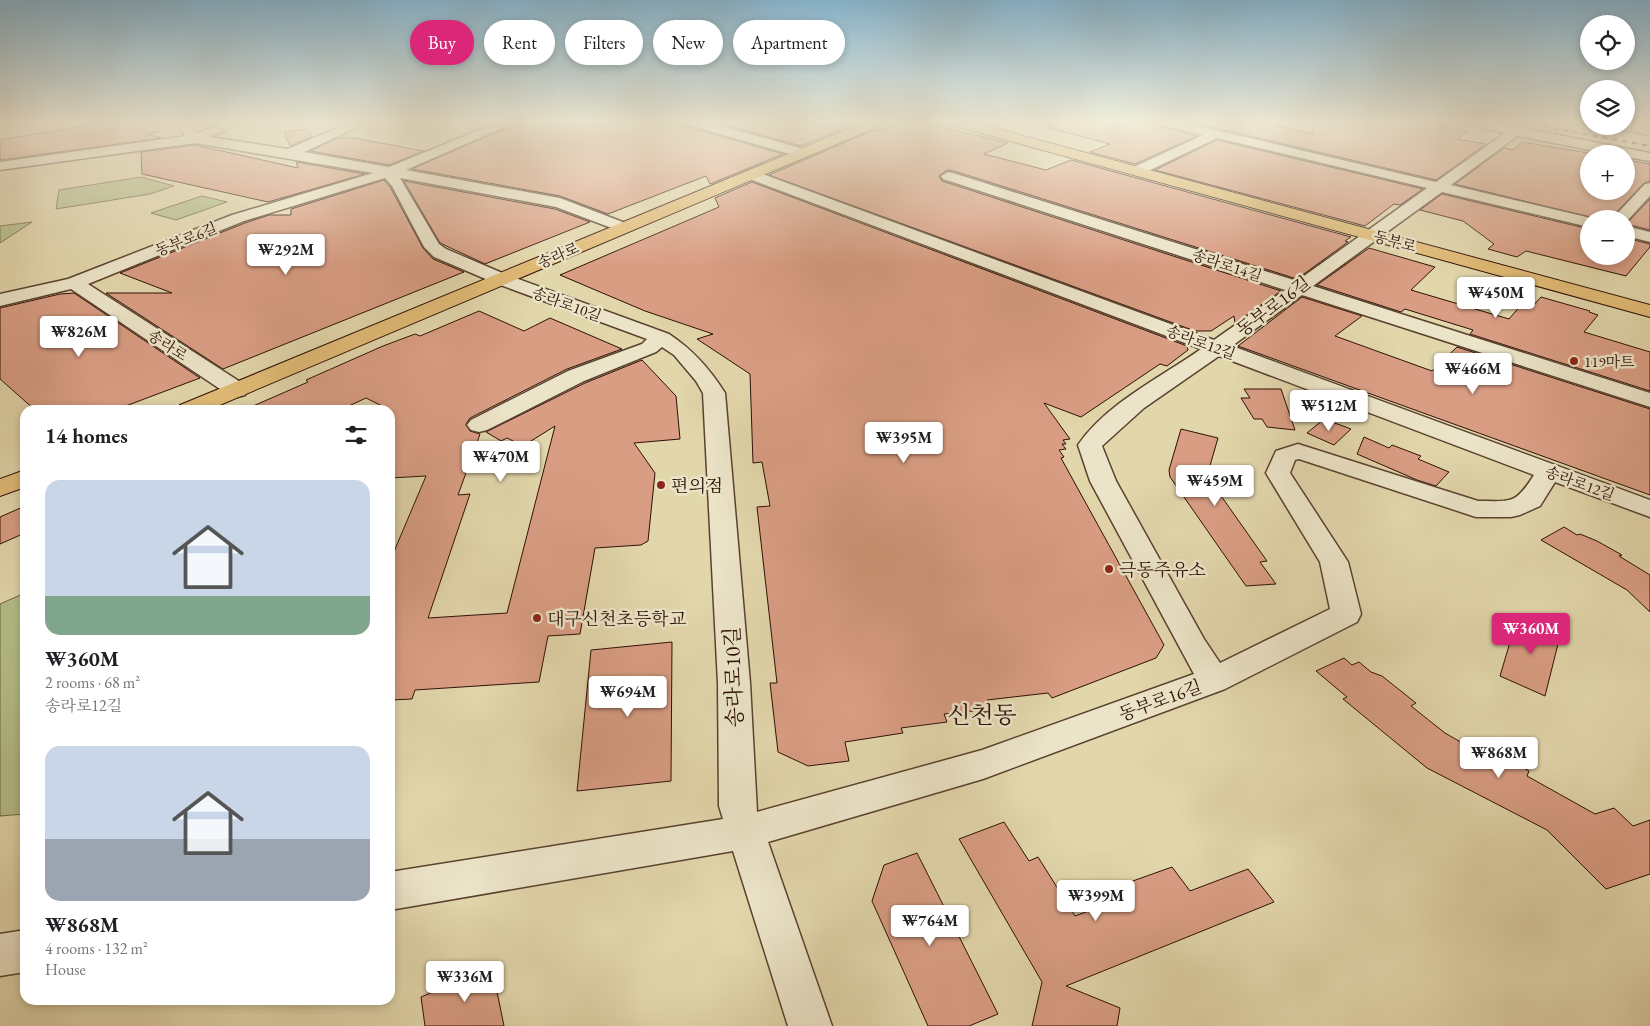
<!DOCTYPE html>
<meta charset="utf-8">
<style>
:root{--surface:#fff;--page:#f2f2f2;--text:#202124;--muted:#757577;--accent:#db2777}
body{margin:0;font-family:"EB Garamond","Noto Serif KR",serif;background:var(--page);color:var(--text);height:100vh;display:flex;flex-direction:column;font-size:19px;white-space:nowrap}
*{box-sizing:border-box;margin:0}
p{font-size:16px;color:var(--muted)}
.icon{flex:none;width:28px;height:28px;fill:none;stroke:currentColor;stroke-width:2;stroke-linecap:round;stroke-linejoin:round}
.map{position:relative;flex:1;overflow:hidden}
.details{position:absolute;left:20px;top:405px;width:375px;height:600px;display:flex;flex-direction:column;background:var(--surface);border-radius:15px;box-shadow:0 2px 8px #0003}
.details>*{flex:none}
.top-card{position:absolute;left:410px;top:20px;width:475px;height:45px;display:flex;gap:10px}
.fabs{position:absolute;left:1580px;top:15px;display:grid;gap:10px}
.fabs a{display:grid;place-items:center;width:55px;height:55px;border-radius:50%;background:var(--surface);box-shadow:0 2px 8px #0003;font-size:25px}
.price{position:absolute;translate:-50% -42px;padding:0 11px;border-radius:5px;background:#fff;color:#222;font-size:16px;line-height:32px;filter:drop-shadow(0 1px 2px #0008)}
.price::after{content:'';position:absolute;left:50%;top:30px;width:15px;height:11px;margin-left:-8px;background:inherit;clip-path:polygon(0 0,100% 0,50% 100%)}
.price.active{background:var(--accent);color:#fff}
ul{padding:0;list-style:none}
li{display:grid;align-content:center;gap:10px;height:265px;padding:0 25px}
li span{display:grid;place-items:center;height:155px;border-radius:15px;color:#555}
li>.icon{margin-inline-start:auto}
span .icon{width:90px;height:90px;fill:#fffc;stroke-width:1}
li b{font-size:21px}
h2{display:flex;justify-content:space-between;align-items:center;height:60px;padding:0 25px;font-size:21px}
.pill{padding:0 18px;border-radius:22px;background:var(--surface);box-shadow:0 2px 8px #0003;font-size:18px;line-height:45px}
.pill.active{background:var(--accent);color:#fff}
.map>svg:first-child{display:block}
.green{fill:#b4bd88;stroke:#706647}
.building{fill:#d99d83;stroke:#2d1006}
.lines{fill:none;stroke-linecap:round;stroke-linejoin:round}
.minor-casing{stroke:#5a422f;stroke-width:3}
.major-casing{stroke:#2d1006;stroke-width:2}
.minor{fill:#ece4c8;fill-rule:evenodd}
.major{fill:#e1bb76;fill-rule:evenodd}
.rail{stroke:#2d1006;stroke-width:2;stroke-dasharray:5 5;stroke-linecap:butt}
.poi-dot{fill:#8f2418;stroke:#ece4c8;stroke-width:2}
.labels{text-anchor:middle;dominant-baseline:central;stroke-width:5;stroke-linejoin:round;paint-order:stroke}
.far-street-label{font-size:15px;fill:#2d1006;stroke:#ece4c8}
.far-poi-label{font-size:15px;fill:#2d1006;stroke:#ece4c8;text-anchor:start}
.street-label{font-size:18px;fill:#2d1006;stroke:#ece4c8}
.poi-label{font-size:18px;fill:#2d1006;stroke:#ece4c8;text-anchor:start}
.near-street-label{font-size:21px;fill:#2d1006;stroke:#ece4c8}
.near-quarter-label{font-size:24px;fill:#2d1006;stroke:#ece4c8}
</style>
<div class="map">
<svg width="1650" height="1026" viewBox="0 0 1650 1026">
<rect width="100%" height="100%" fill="#e2d6ab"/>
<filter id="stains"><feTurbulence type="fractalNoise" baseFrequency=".004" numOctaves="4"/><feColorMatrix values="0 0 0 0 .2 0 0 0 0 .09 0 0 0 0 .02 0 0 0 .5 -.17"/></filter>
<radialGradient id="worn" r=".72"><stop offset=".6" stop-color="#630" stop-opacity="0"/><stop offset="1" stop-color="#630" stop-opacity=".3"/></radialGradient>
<!-- green -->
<path class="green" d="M141,177L174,186L150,194L56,209L59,190Z
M202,196L227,202L176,220L151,213Z
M32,222L0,243V226Z
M25,593V814L0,816V604Z"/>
<!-- building -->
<path class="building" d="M87,121H157L158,132L146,134L162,138L0,160V140L89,125Z
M531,121H682L685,126L783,154L710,184L706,176L608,214L560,196L412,169L492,134Z
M711,121H834L853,125L801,146Z
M918,121L1008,143L984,154L1046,170L1071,160L1351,237L1345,241L1348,242L1297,279L954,171L947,170L939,176L942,181L1281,291L1235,323L1234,316L1211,331H1195L769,175L874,130L878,131L902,122Z
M1050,121H1144L1197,136L1135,164L1090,152L1110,144L1049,128Z
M1226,121H1257L1313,134L1314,121H1419L1468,131L1457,139L1486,144L1436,180L1212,127Z
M308,129L312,137L290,146L284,132Z
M338,138H354L424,151L389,165L310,151Z
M1217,140L1423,189L1400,205L1394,204L1365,226L1155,170Z
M1522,142L1595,154H1589V191H1626V160L1650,164V181L1644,183L1610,219H1597L1455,184L1504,148L1513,150Z
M195,145L298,168L296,162L365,174L268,202L142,174L141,152Z
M384,180L390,187L423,248L433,259L464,272L223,369L106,293H172L120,273L245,223L269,215H291V209Z
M404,181L555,209L590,222L485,264L440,243Z
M752,182L1187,346L1188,350L1167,366L1160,364L1081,417L1044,403L1070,439L1063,440L1066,444H1062L1066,449L1059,450L1064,457L1061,458L1164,645L1156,658L1052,698L1048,693L987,700L991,709L944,714L947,722L901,728L903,733L845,742L849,761L808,766L778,752L770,683H777L757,507L770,506L762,462L753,463L750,374L697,339L713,334L645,311L560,275L719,207L715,198Z
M1442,194L1589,229V256H1626V238L1650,244V247L1626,276L1526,251L1517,257L1488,249L1494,244L1463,221L1420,210Z
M1650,199V230L1626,224Z
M1369,248L1435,267L1411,290L1509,319L1522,304L1532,307L1541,297L1590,311L1589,312L1598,315L1584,332L1650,352V391L1470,334L1473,330L1405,309L1401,312L1317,285Z
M74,293L200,378L115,410H35L0,379V308L60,294Z
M1302,297L1362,316L1335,336L1432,371L1457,347L1650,409V495L1238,346Z
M479,311L524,331L550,318L622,349L567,369L470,418L466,424L470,431L480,434L458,495L470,494L428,618L507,613L555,426L523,446L507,438L501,441L486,432L585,383L642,360L676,396L680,439L634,443L655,473L648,541L641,545L595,548L580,634L548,636L539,682L415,690L412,699L390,700V561L426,476L390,478V410L366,398L340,410H244L308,382L306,380L383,346L415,334L420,336Z
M1244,389H1281L1295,430L1267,427L1262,419H1254L1241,398H1250Z
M1324,419L1351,429L1334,445L1307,433Z
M1181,429L1218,438L1207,476L1267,561L1260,562L1276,584L1246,586L1170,477L1169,470Z
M1364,437L1389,448L1392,445L1421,456L1418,459L1449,472L1436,486L1417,480L1357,454Z
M25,506V533L0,544V517Z
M1564,527L1577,535L1580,534L1597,541L1622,555L1619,556L1650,575V612L1627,590L1541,540Z
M1518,615L1561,632L1545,696L1500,676Z
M672,642L671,781L577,791L591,650Z
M1344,658L1352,665L1359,662L1371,672L1382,676L1416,703L1411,706L1445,733L1464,744L1466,741L1476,746L1478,743L1529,771L1527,776L1595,814L1614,808L1633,826L1650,820V874L1606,889L1547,830L1427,768L1343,699L1347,697L1316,671Z
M1004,822L1029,861L1038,857L1075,916L1123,898L1116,887L1172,867L1190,891L1248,869L1274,902L1066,986L1120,1008L1117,1026H1032L1042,982L959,839Z
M917,853L998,1014L969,1026H928L872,901L884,865Z
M492,967L504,1026H425L421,997Z"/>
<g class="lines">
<defs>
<path id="minor" d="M173,121H186L197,133L228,121H245L210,137L288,149L354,121H371L304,152L389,167L501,121H518L406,170L560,198L628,224L630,227L628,230L622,232L556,207L400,178L439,244L446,249L507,275L669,334C693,350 710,369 725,393L750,683L757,812L982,750L1194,674L1090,481L1078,445C1107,403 1160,378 1201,349L747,178L745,175L747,172H757L1214,340L1285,290L943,179L941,176L948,172L953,173L1297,281L1427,188L1217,138L1144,173H1134L1132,170L1134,167L1203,135L1157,124L1155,121H1177L1436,182L1505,133L1466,124L1464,121H1486L1650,153V161L1626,157V154H1611L1517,136L1451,185L1595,219H1589V227L1442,192L1313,286L1650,393V407L1302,295L1232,346L1650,500V517L1555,482L1540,506L1520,515L1511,517H1476L1299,459L1295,460L1290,473L1348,562L1361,614L1357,622L1225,689L983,779L768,842L832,1026H788L733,851L390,910V872L723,819L719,806L718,683L703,393L696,381L674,355L662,347L656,352L584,381L487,430L479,432L471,430L467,425L471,420L568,371L642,344L647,339L495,283L434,257L424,247L392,186L385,178L244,221L88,284L245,385L248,390L245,395L237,397L229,395L71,289L0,306V294L68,279L232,215L373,173L195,143L0,170V162L186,136ZM1219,356L1534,475C1515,505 1512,501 1478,501L1298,444L1276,451L1266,473L1320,562L1330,609L1220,663L1204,639L1116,481L1102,446L1144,408Z
M684,121H704L807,150L809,153L807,156H797L686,124Z
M1626,123L1650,127V135L1618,129L1616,126H1626Z
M1650,183V196L1626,222V219H1612L1645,184Z
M1626,226L1650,232V242L1626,236Z
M25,930V972L0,976V934Z"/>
<path id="major" d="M868,121H885L884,124L208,410H176L180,405Z
M947,121H968L1650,305V317L948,124Z
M25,470V487L0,496V479Z"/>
</defs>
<!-- minor casing -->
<use href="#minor" class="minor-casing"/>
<!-- major casing -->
<use href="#major" class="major-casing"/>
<!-- minor -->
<use href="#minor" class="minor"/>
<!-- major -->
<use href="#major" class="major"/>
<!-- rail -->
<path class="rail" d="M1514,121L1650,146"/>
</g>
<!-- sky -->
<linearGradient id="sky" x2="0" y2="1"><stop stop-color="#87b6d1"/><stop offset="0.46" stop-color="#f2edd9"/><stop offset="1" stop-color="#f2edd9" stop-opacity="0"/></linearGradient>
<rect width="1650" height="265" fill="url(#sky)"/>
<!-- markers -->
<g class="poi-dot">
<circle cx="1574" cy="361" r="5"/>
<circle cx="661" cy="485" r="5"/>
<circle cx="1109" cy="569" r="5"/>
<circle cx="537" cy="618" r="5"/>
</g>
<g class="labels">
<!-- far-street labels -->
<g class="far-street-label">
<text transform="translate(186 239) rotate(-22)">동부로6길</text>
<text transform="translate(1395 241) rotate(15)">동부로</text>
<text transform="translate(558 255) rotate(-23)">송라로</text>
<text transform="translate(1227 265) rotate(18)">송라로14길</text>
<text transform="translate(567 304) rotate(20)">송라로10길</text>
<text transform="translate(1201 342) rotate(20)">송라로12길</text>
<text transform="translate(168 345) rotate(33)">송라로</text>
<text transform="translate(1580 483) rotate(20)">송라로12길</text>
</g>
<!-- far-poi labels -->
<g class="far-poi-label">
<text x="1584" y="361">119마트</text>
</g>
<!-- street labels -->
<g class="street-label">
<text transform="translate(1273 306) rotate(-37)">동부로16길</text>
<text transform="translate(1160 700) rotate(-20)">동부로16길</text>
</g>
<!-- poi labels -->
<g class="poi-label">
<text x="671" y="485">편의점</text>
<text x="1119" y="569">극동주유소</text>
<text x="547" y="618">대구신천초등학교</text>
</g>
<!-- near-street labels -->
<g class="near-street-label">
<text transform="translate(733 677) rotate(-92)">송라로10길</text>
</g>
<!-- near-quarter labels -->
<g class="near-quarter-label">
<text x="982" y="714">신천동</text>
</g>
</g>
<rect width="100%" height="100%" filter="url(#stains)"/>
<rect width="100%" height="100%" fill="url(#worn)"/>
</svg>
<div class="fabs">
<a><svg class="icon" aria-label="locate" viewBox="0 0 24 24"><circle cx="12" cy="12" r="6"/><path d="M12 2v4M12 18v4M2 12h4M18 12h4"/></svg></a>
<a><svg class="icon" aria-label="layers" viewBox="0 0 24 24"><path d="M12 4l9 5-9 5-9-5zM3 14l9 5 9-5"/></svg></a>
<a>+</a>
<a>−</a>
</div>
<b class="price" style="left:286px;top:276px">₩292M</b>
<b class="price" style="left:1496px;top:319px">₩450M</b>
<b class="price" style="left:79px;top:358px">₩826M</b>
<b class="price" style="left:1473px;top:395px">₩466M</b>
<b class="price" style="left:1329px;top:432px">₩512M</b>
<b class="price" style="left:904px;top:464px">₩395M</b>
<b class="price" style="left:501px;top:483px">₩470M</b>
<b class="price" style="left:1215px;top:507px">₩459M</b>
<b class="price active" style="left:1531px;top:655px">₩360M</b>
<b class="price" style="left:628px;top:718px">₩694M</b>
<b class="price" style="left:1499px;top:779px">₩868M</b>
<b class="price" style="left:1096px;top:922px">₩399M</b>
<b class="price" style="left:930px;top:947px">₩764M</b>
<b class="price" style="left:465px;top:1003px">₩336M</b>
<div class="top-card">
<a class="pill active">Buy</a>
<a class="pill">Rent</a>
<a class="pill">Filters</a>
<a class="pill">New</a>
<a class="pill">Apartment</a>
</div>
<section class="details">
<h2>14 homes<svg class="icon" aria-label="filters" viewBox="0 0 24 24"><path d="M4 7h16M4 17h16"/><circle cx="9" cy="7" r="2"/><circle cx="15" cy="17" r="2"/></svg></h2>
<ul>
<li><span style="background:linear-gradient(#c9d6e8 75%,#7fa58c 0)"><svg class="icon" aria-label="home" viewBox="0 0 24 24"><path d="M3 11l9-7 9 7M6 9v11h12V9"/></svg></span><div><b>₩360M</b><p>2 rooms · 68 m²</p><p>송라로12길</p></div></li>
<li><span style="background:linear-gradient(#c9d6e8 60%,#9aa5b1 0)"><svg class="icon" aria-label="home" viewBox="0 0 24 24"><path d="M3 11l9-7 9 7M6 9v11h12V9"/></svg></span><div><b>₩868M</b><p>4 rooms · 132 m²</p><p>House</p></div></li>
</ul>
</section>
</div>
